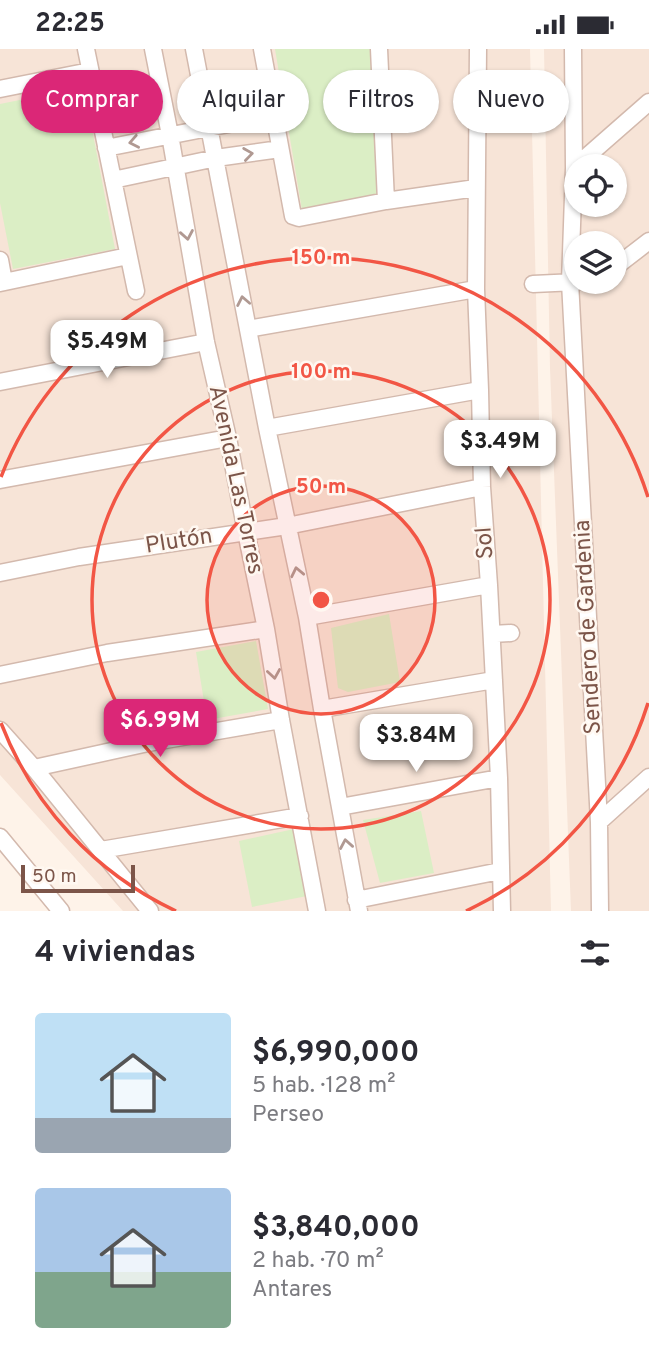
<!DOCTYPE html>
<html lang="es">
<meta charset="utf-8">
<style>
:root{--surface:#fff;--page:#f2f2f3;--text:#2b2b33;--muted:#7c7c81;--accent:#db2777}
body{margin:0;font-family:Overpass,sans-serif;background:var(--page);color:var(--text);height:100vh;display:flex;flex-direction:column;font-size:26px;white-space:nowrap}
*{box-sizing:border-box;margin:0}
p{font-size:23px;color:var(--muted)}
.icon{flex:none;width:38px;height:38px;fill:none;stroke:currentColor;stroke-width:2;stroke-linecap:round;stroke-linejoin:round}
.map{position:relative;height:862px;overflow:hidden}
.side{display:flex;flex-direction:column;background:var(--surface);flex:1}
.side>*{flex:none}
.top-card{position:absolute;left:21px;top:21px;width:607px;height:63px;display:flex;gap:14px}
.buttons{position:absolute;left:564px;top:105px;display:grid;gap:14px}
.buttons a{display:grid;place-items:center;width:63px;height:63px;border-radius:50%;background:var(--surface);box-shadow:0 2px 5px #0004;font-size:35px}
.scale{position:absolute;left:21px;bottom:18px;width:114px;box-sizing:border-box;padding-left:7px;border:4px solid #7c5549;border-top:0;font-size:19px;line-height:24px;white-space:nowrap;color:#7c5549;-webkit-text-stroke:5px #fff8f1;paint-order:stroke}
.price{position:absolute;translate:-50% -60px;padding:0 16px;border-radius:14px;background:#fff;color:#222;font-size:23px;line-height:46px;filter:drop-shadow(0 2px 4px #0008)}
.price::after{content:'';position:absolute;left:50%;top:42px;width:21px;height:16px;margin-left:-10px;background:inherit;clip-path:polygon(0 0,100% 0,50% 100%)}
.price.active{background:var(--accent);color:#fff}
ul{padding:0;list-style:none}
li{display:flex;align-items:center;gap:21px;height:175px;padding:0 35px}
li span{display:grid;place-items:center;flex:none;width:196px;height:140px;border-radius:7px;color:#555}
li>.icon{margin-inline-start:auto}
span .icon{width:84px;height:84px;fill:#fffc;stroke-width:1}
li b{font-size:30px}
h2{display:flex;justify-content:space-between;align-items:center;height:84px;padding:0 35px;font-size:30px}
.pill{padding:0 24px;border-radius:32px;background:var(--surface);box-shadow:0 2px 5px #0004;font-size:24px;line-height:63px}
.pill.active{background:var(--accent);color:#fff}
.status{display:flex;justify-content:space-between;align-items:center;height:49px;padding:0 35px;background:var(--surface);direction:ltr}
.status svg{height:19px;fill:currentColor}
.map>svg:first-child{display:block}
.residential{fill:#f7e4d7;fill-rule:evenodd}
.green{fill:#dbeec5}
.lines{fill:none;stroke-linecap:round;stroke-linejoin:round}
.minor-casing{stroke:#d3b9ad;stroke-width:19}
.minor{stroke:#fff;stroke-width:16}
.oneway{stroke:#b09992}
.ring{fill:none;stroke:#f25645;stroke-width:3.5}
.labels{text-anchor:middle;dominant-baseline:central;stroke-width:5;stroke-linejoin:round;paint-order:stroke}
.street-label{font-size:23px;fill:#7c5549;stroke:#fff8f1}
.centre{fill:#f25645;stroke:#fff8f1;stroke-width:3.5}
.ring-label{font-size:21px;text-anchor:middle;font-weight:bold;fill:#f25645;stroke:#fff8f1;stroke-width:5;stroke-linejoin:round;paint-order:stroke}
</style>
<div class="status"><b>22:25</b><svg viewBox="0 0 49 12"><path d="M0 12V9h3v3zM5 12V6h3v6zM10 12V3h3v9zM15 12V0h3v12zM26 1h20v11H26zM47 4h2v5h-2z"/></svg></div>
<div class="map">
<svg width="649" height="862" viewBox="0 0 649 862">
<rect width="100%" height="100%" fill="#fef3e9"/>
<!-- residential -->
<path class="residential" d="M0,0H530L551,862H123L0,726Z
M544,0H649V862H571L550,319ZM576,117H614V156H576ZM576,194H614V233H576Z"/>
<!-- green -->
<path class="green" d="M275,0H370L377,148L302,161Z
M84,38L115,200L13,220L0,154V55Z
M389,565L400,633L348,643L338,639L331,579Z
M256,592L268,660L207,671L196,603Z
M421,762L434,824L380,834L363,771Z
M294,780L307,847L252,858L239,792Z"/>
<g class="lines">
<defs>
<path id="minor" d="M86,0L136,242
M153,0L170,86L206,293L228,389L246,483L266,580L281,671L317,862
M194,0L267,379L307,568L322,660L359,862
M262,0L293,167L299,169L386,152L476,139
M379,0L386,152
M478,0L476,240L480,341L482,438L489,536L499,729L502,862
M573,0L574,119L570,233L599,773L600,862
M0,40L90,22
M106,99L274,66
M576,117L649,53
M113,131L216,109L280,100
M0,211L4,233
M614,219L649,192
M0,234L128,207
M533,235L576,233
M248,280L476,240
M0,333L206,293
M267,379L480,341
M0,431L228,389
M0,524L79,508L287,477L482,438
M307,568L489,536
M492,585L511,584
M0,626L107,604L266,580
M322,660L494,631
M0,681L34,719L150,862
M34,719L148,694L281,671
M340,758L499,729
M599,773L649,728
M0,788L61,862
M101,801L300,767
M356,851L500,822"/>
</defs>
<!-- minor casing -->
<use href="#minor" class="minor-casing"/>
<!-- minor -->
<use href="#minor" class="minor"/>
</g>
<!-- one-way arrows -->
<defs><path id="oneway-chevron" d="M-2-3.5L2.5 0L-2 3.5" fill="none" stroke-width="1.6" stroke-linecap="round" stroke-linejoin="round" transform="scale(1.75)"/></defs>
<g class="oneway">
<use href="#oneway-chevron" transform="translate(134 93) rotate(169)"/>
<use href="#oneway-chevron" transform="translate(248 105) rotate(-8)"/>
<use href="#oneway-chevron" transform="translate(187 186) rotate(80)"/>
<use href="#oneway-chevron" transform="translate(243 252) rotate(-101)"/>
<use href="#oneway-chevron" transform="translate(297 523) rotate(-102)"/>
<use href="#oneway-chevron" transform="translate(274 625) rotate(81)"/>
<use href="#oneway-chevron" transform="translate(346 795) rotate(-100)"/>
</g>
<!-- distance rings -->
<circle cx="321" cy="551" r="114" fill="#f25645" fill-opacity=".12"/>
<g class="ring">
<circle cx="321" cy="551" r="114"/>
<circle cx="321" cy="551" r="229"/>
<path d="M648 654A343 343 0 0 1 466 862M176 862A343 343 0 0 1 1 674M1 428A343 343 0 0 1 648 448"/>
</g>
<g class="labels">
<!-- street labels -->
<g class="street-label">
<text transform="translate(235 431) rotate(78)">Avenida Las Torres</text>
<text transform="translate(179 493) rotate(-9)">Plutón</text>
<text transform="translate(486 494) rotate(-94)">Sol</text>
<text transform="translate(589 578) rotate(-93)">Sendero de Gardenia</text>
</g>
</g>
<circle cx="321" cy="551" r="10" class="centre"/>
<g class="ring-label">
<text x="321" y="215">150 m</text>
<text x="321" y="329">100 m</text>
<text x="321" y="444">50 m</text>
</g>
</svg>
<div class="buttons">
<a><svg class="icon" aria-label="locate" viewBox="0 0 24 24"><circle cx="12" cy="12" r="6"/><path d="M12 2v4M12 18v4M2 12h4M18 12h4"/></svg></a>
<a><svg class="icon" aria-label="layers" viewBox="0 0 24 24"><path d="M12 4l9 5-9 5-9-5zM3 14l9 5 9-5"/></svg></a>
</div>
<div class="scale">50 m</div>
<b class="price" style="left:107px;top:331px">$5.49M</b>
<b class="price" style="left:500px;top:431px">$3.49M</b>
<b class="price active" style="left:160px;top:710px">$6.99M</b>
<b class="price" style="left:416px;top:725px">$3.84M</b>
<div class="top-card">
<a class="pill active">Comprar</a>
<a class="pill">Alquilar</a>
<a class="pill">Filtros</a>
<a class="pill">Nuevo</a>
</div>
</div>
<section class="side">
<h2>4 viviendas<svg class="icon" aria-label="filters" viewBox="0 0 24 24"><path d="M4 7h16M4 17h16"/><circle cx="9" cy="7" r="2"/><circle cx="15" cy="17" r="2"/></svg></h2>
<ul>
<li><span style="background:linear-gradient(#bfe0f5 75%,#9aa5b1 0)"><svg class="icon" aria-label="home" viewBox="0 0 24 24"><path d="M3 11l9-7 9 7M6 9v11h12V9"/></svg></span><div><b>$6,990,000</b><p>5 hab. · 128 m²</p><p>Perseo</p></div></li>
<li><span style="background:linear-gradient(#a9c7e8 60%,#7fa58c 0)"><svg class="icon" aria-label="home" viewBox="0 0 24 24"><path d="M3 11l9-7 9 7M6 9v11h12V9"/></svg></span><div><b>$3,840,000</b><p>2 hab. · 70 m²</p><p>Antares</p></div></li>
</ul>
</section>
